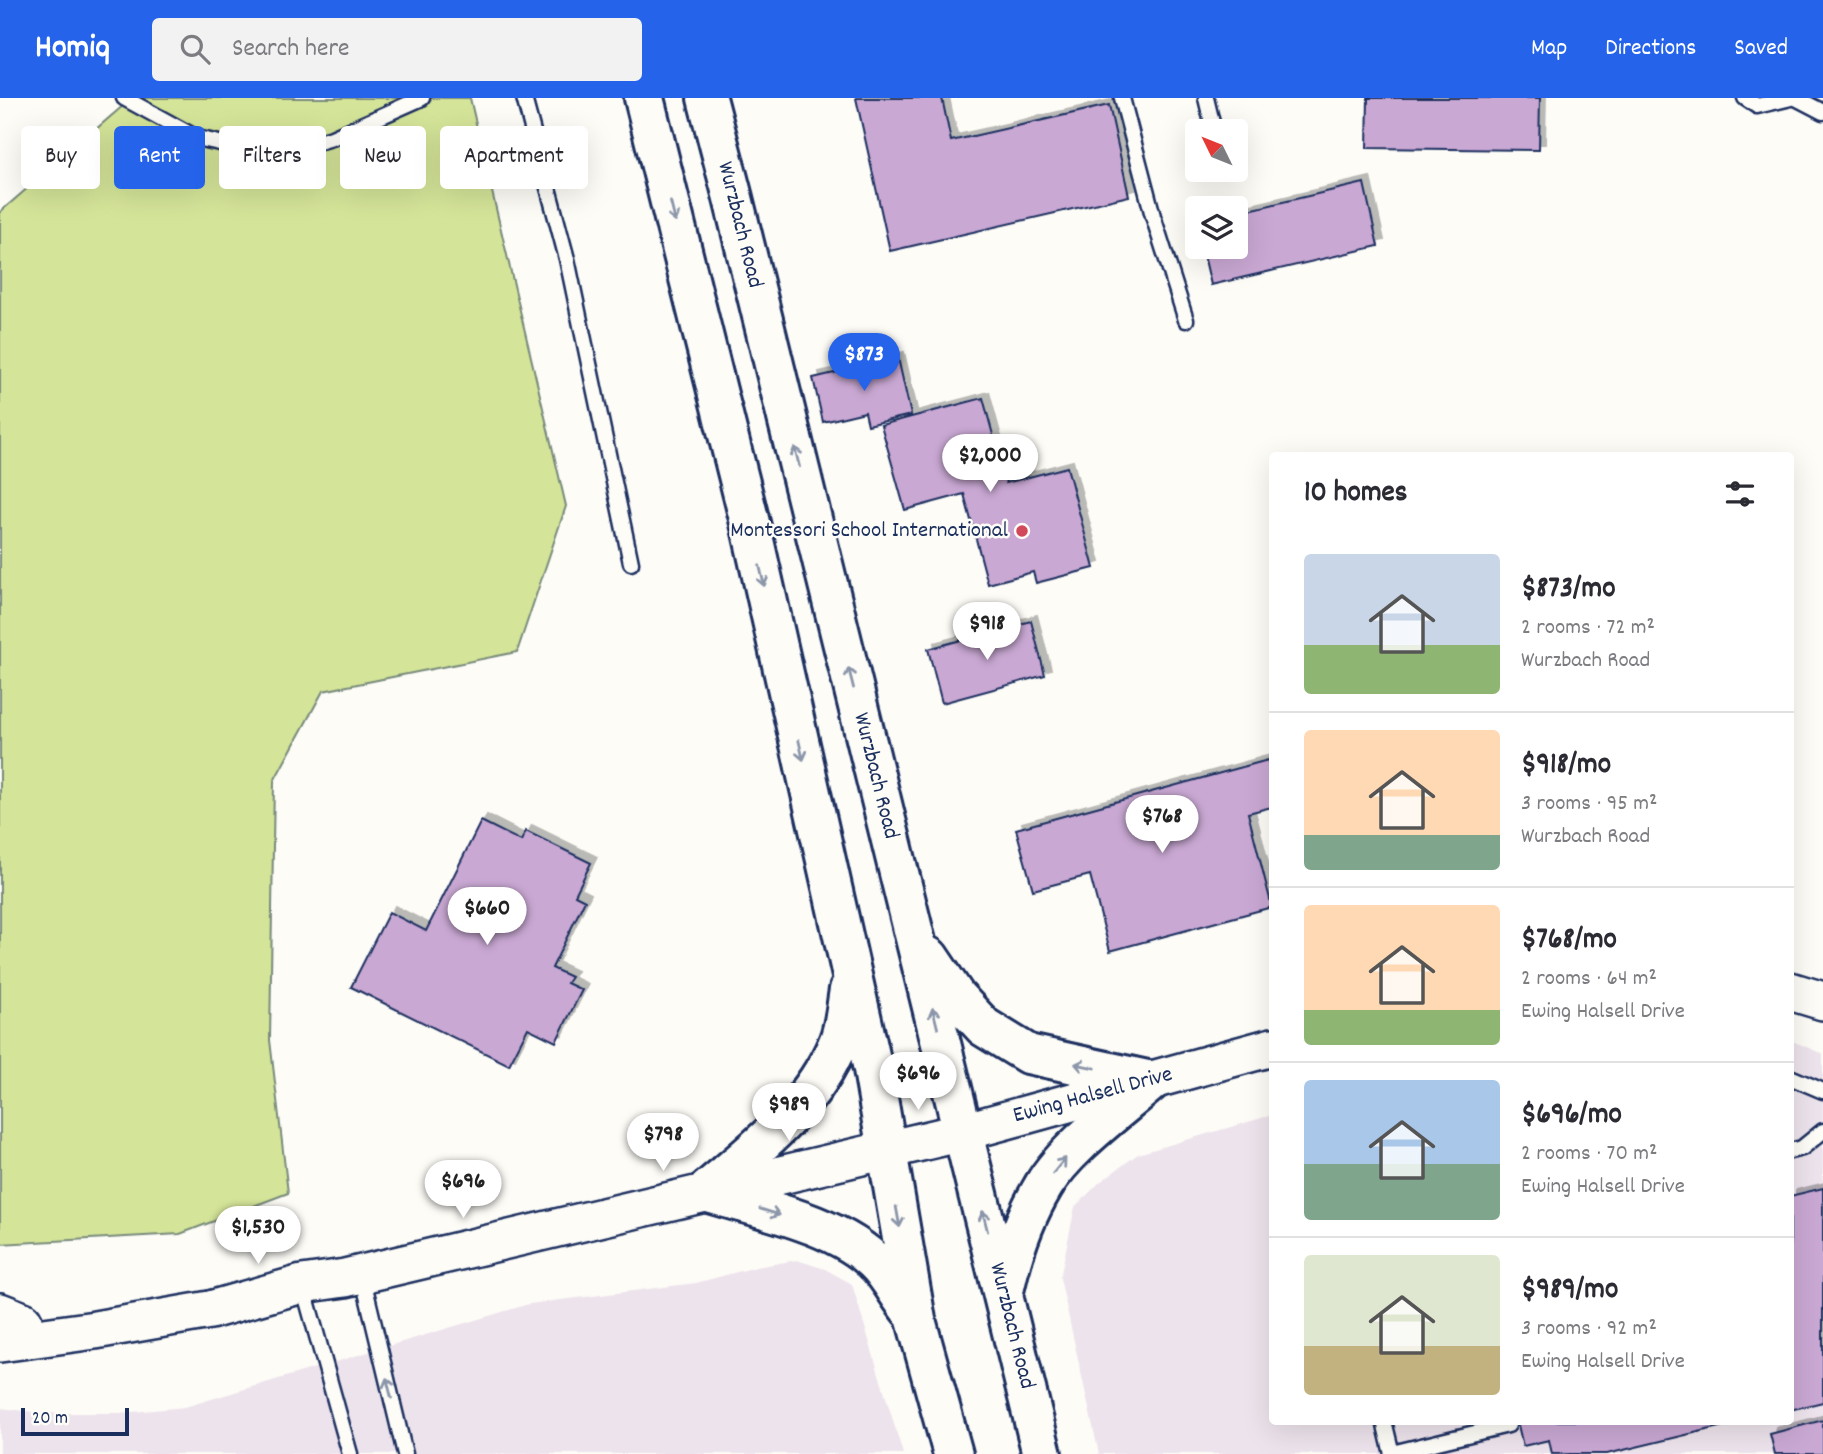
<!DOCTYPE html>
<meta charset="utf-8">
<style>
:root{--surface:#fff;--page:#f2f2f3;--text:#2b2b33;--muted:#7c7c81;--line:#e1e1e2;--accent:#2563eb}
body{margin:0;font-family:Dekko,sans-serif;background:var(--page);color:var(--text);height:100vh;display:flex;flex-direction:column;font-size:26px;white-space:nowrap}
*{box-sizing:border-box;margin:0}
p{font-size:23px;color:var(--muted)}
.icon{flex:none;width:38px;height:38px;fill:none;stroke:currentColor;stroke-width:2;stroke-linecap:round;stroke-linejoin:round}
.map{position:relative;flex:1;overflow:hidden}
.drawer{position:absolute;left:1269px;top:354px;width:525px;height:973px;display:flex;flex-direction:column;background:var(--surface);border-radius:7px;box-shadow:0 7px 28px #0002}
.drawer>*{flex:none}
.banner{position:absolute;left:21px;top:28px;width:665px;height:63px;display:flex;gap:14px}
.needle{width:46px;rotate:313deg}
.tools{position:absolute;left:1185px;top:21px;display:grid;gap:14px}
.tools a{display:grid;place-items:center;width:63px;height:63px;border-radius:7px;background:var(--surface);box-shadow:0 7px 28px #0002;font-size:35px}
.scale{position:absolute;left:21px;bottom:18px;width:108px;box-sizing:border-box;padding-left:7px;border:4px solid #1b2f5e;border-top:0;font-size:19px;line-height:24px;white-space:nowrap;color:#1b2f5e;-webkit-text-stroke:5px #fdfcf7;paint-order:stroke}
.price{position:absolute;translate:-50% -60px;padding:0 16px;border-radius:24px;background:#fff;color:#222;font-size:23px;line-height:46px;filter:drop-shadow(0 2px 4px #0008)}
.price::after{content:'';position:absolute;left:50%;top:42px;width:21px;height:16px;margin-left:-10px;background:inherit;clip-path:polygon(0 0,100% 0,50% 100%)}
.price.active{background:var(--accent);color:#fff}
ul{padding:0;list-style:none}
li{display:flex;align-items:center;gap:21px;height:175px;padding:0 35px}
li+li{border-top:2px solid var(--line)}
li span{display:grid;place-items:center;flex:none;width:196px;height:140px;border-radius:7px;color:#555}
li>.icon{margin-inline-start:auto}
span .icon{width:84px;height:84px;fill:#fffc;stroke-width:1}
li b{font-size:30px}
h2{display:flex;justify-content:space-between;align-items:center;height:84px;padding:0 35px;font-size:30px}
.pill{padding:0 24px;border-radius:7px;background:var(--surface);box-shadow:0 7px 28px #0002;font-size:24px;line-height:63px}
.pill.active{background:var(--accent);color:#fff}
header{display:flex;align-items:center;gap:42px;box-sizing:border-box;height:98px;padding:0 35px;background:var(--accent);color:#fff}
header strong{font-size:33px}
nav{display:flex;gap:38px;margin-inline-start:auto;font-size:24px}
.search{width:490px;height:63px;background:var(--page);display:flex;align-items:center;gap:18px;box-sizing:border-box;padding:0 24px;border-radius:7px;color:var(--muted);font-size:26px}
.map>svg:first-child{display:block}
.built{fill:#ede3ec}
.green{fill:#d4e498;stroke:#788a7b;stroke-width:2}
.building{fill:#c9a8d3;stroke:#1b2f5e;stroke-width:2;filter:url(#shadow)}
.lines{fill:none;stroke-linecap:round;stroke-linejoin:round}
.service-casing{stroke:#1b2f5e;stroke-width:19}
.tertiary-casing{stroke:#1b2f5e;stroke-width:42}
.primary-casing{stroke:#1b2f5e;stroke-width:44}
.service{stroke:#fdfcf7;stroke-width:14}
.tertiary{stroke:#fdfcf7;stroke-width:37}
.primary{stroke:#fdfcf7;stroke-width:38}
.oneway{stroke:#8c96aa}
.poi-dot{fill:#d1495b;stroke:#fdfcf7;stroke-width:2.5}
.labels{text-anchor:middle;dominant-baseline:central;stroke-width:5;stroke-linejoin:round;paint-order:stroke}
.street-label{font-size:23px;fill:#1b2f5e;stroke:#fdfcf7}
.poi-label{font-size:23px;fill:#1b2f5e;stroke:#fdfcf7;text-anchor:end}
</style>
<header>
<strong>Homiq</strong>
<div class="search"><svg class="icon" aria-label="search" viewBox="0 0 24 24"><circle cx="10" cy="10" r="6"/><path d="M15 15l6 6"/></svg>Search here</div>
<nav><a>Map</a><a>Directions</a><a>Saved</a></nav>
</header>
<div class="map">
<svg width="1823" height="1356" viewBox="0 0 1823 1356">
<defs>
<filter id="shadow"><feDropShadow dx="6" dy="-6" stdDeviation="0" flood-color="#0004"/></filter>
</defs>
<rect width="100%" height="100%" fill="#fdfcf7"/>
<filter id="ink" filterUnits="userSpaceOnUse"><feTurbulence type="fractalNoise" baseFrequency=".0143" numOctaves="2"/><feDisplacementMap in="SourceGraphic" scale="14" xChannelSelector="R" yChannelSelector="G"/><feConvolveMatrix kernelMatrix="1 2 1 2 8 2 1 2 1" color-interpolation-filters="sRGB"/></filter>
<g filter="url(#ink)">
<!-- built -->
<path class="built" d="M1790,942L1823,956V1356H1099L1060,1180L1075,1109L1100,1084L1138,1056L1272,1017V1323H1790Z
M797,1162L825,1171L852,1186L903,1356H0V1310L42,1315H122L185,1309L529,1206L696,1185L756,1169Z"/>
<!-- green -->
<path class="green" d="M132,0H470L566,408L517,554L323,593L274,683L270,942L288,1095L180,1136L0,1146V114Z"/>
<!-- building -->
<path class="building" d="M856,0H942L951,43L1109,7L1129,98L890,153Z
M1368,0H1540L1539,52L1367,50Z
M1364,85L1378,148L1211,187L1202,149H1236V115Z
M898,260L911,317L868,327L865,314L823,324L813,280Z
M983,300L1006,385L1067,369L1094,470L1036,485L1033,474L988,486L964,396L905,412L881,327Z
M1031,523L1045,577L942,605L928,551Z
M1268,662L1272,678V709L1248,715L1272,809L1110,853L1090,777L1033,792L1016,731Z
M481,723L521,743L526,733L591,765L575,797L585,802L552,870L571,879L567,885L582,892L556,944L528,930L509,967L351,889L389,814L426,833Z
M1823,1090V1304L1790,1312V1098Z
M1823,1322V1356H1775L1770,1336Z
M1517,1323H1744L1607,1356H1552L1549,1342L1523,1348Z"/>
<g class="lines">
<defs>
<path id="service" d="M124,0L197,40L246,51L289,53L332,40L422,0
M524,0L567,161L631,465
M1122,0L1153,118L1186,222
M1206,0L1214,33
M1745,0L1757,8L1791,0
M1796,0L1823,14
M1790,979L1823,993
M1790,1053L1802,1050L1823,1033
M362,1177L405,1356
M303,1188L350,1356
M1384,1323L1392,1356
M1392,1355L1508,1327"/>
<path id="tertiary" d="M1790,893L1823,903
M0,1214L23,1223
M0,1245L95,1232L210,1212L302,1186L345,1180L963,1034L1272,949"/>
<path id="primary" d="M644,0L751,429L873,971L916,1222L953,1356
M707,0L733,100L1042,1356
M929,859L956,899L984,929L1028,956L1152,983
M705,1094C756,1050 811,1010 838,945C845,929 846,909 849,892
M705,1094C758,1110 840,1126 879,1168C891,1182 900,1199 911,1213
M1004,1193C1012,1156 1024,1120 1044,1087C1066,1050 1119,1012 1152,983"/>
</defs>
<!-- service casing -->
<use href="#service" class="service-casing"/>
<!-- tertiary casing -->
<use href="#tertiary" class="tertiary-casing"/>
<!-- primary casing -->
<use href="#primary" class="primary-casing"/>
<!-- service -->
<use href="#service" class="service"/>
<!-- tertiary -->
<use href="#tertiary" class="tertiary"/>
<!-- primary -->
<use href="#primary" class="primary"/>
</g>
<!-- one-way arrows -->
<defs><path id="oneway-shaft" d="M-6 0H5M1.5-3L5.5 0L1.5 3" fill="none" stroke-width="1.6" stroke-linecap="round" stroke-linejoin="round" transform="scale(1.75)"/></defs>
<g class="oneway">
<use href="#oneway-shaft" transform="translate(673 114) rotate(76)"/>
<use href="#oneway-shaft" transform="translate(797 359) rotate(-104)"/>
<use href="#oneway-shaft" transform="translate(762 478) rotate(77)"/>
<use href="#oneway-shaft" transform="translate(851 580) rotate(-104)"/>
<use href="#oneway-shaft" transform="translate(801 652) rotate(77)"/>
<use href="#oneway-shaft" transform="translate(935 920) rotate(-104)"/>
<use href="#oneway-shaft" transform="translate(1085 968) rotate(-168)"/>
<use href="#oneway-shaft" transform="translate(1059 1068) rotate(-51)"/>
<use href="#oneway-shaft" transform="translate(770 1114) rotate(17)"/>
<use href="#oneway-shaft" transform="translate(898 1119) rotate(80)"/>
<use href="#oneway-shaft" transform="translate(985 1123) rotate(-104)"/>
<use href="#oneway-shaft" transform="translate(389 1290) rotate(-104)"/>
</g>
</g>
<!-- markers -->
<circle class="poi-dot" cx="1022" cy="433" r="7"/>
<g class="labels">
<!-- street labels -->
<g class="street-label">
<text transform="translate(739 127) rotate(76)">Wurzbach Road</text>
<text transform="translate(875 678) rotate(76)">Wurzbach Road</text>
<text transform="translate(1093 998) rotate(-15)">Ewing Halsell Drive</text>
<text transform="translate(1011 1228) rotate(76)">Wurzbach Road</text>
</g>
<!-- poi labels -->
<g class="poi-label">
<text x="1008" y="433">Montessori School International</text>
</g>
</g>
</svg>
<div class="tools">
<a><svg class="needle" viewBox="-14 -14 28 28"><path d="M0-13l5 13h-10z" fill="#e53935"/><path d="M0 13l5-13h-10z" fill="#7c7c81"/></svg></a>
<a><svg class="icon" aria-label="layers" viewBox="0 0 24 24"><path d="M12 4l9 5-9 5-9-5zM3 14l9 5 9-5"/></svg></a>
</div>
<div class="scale">20 m</div>
<b class="price active" style="left:864px;top:295px">$873</b>
<b class="price" style="left:990px;top:396px">$2,000</b>
<b class="price" style="left:987px;top:564px">$918</b>
<b class="price" style="left:1162px;top:757px">$768</b>
<b class="price" style="left:487px;top:849px">$660</b>
<b class="price" style="left:918px;top:1014px">$696</b>
<b class="price" style="left:789px;top:1045px">$989</b>
<b class="price" style="left:663px;top:1075px">$798</b>
<b class="price" style="left:463px;top:1122px">$696</b>
<b class="price" style="left:258px;top:1168px">$1,530</b>
<div class="banner">
<a class="pill">Buy</a>
<a class="pill active">Rent</a>
<a class="pill">Filters</a>
<a class="pill">New</a>
<a class="pill">Apartment</a>
</div>
<section class="drawer">
<h2>10 homes<svg class="icon" aria-label="filters" viewBox="0 0 24 24"><path d="M4 7h16M4 17h16"/><circle cx="9" cy="7" r="2"/><circle cx="15" cy="17" r="2"/></svg></h2>
<ul>
<li><span style="background:linear-gradient(#c9d6e8 65%,#8fb573 0)"><svg class="icon" aria-label="home" viewBox="0 0 24 24"><path d="M3 11l9-7 9 7M6 9v11h12V9"/></svg></span><div><b>$873/mo</b><p>2 rooms · 72 m²</p><p>Wurzbach Road</p></div></li>
<li><span style="background:linear-gradient(#ffd9b3 75%,#7fa58c 0)"><svg class="icon" aria-label="home" viewBox="0 0 24 24"><path d="M3 11l9-7 9 7M6 9v11h12V9"/></svg></span><div><b>$918/mo</b><p>3 rooms · 95 m²</p><p>Wurzbach Road</p></div></li>
<li><span style="background:linear-gradient(#ffd9b3 75%,#8fb573 0)"><svg class="icon" aria-label="home" viewBox="0 0 24 24"><path d="M3 11l9-7 9 7M6 9v11h12V9"/></svg></span><div><b>$768/mo</b><p>2 rooms · 64 m²</p><p>Ewing Halsell Drive</p></div></li>
<li><span style="background:linear-gradient(#a9c7e8 60%,#7fa58c 0)"><svg class="icon" aria-label="home" viewBox="0 0 24 24"><path d="M3 11l9-7 9 7M6 9v11h12V9"/></svg></span><div><b>$696/mo</b><p>2 rooms · 70 m²</p><p>Ewing Halsell Drive</p></div></li>
<li><span style="background:linear-gradient(#dfe7d0 65%,#c2b280 0)"><svg class="icon" aria-label="home" viewBox="0 0 24 24"><path d="M3 11l9-7 9 7M6 9v11h12V9"/></svg></span><div><b>$989/mo</b><p>3 rooms · 92 m²</p><p>Ewing Halsell Drive</p></div></li>
</ul>
</section>
</div>
